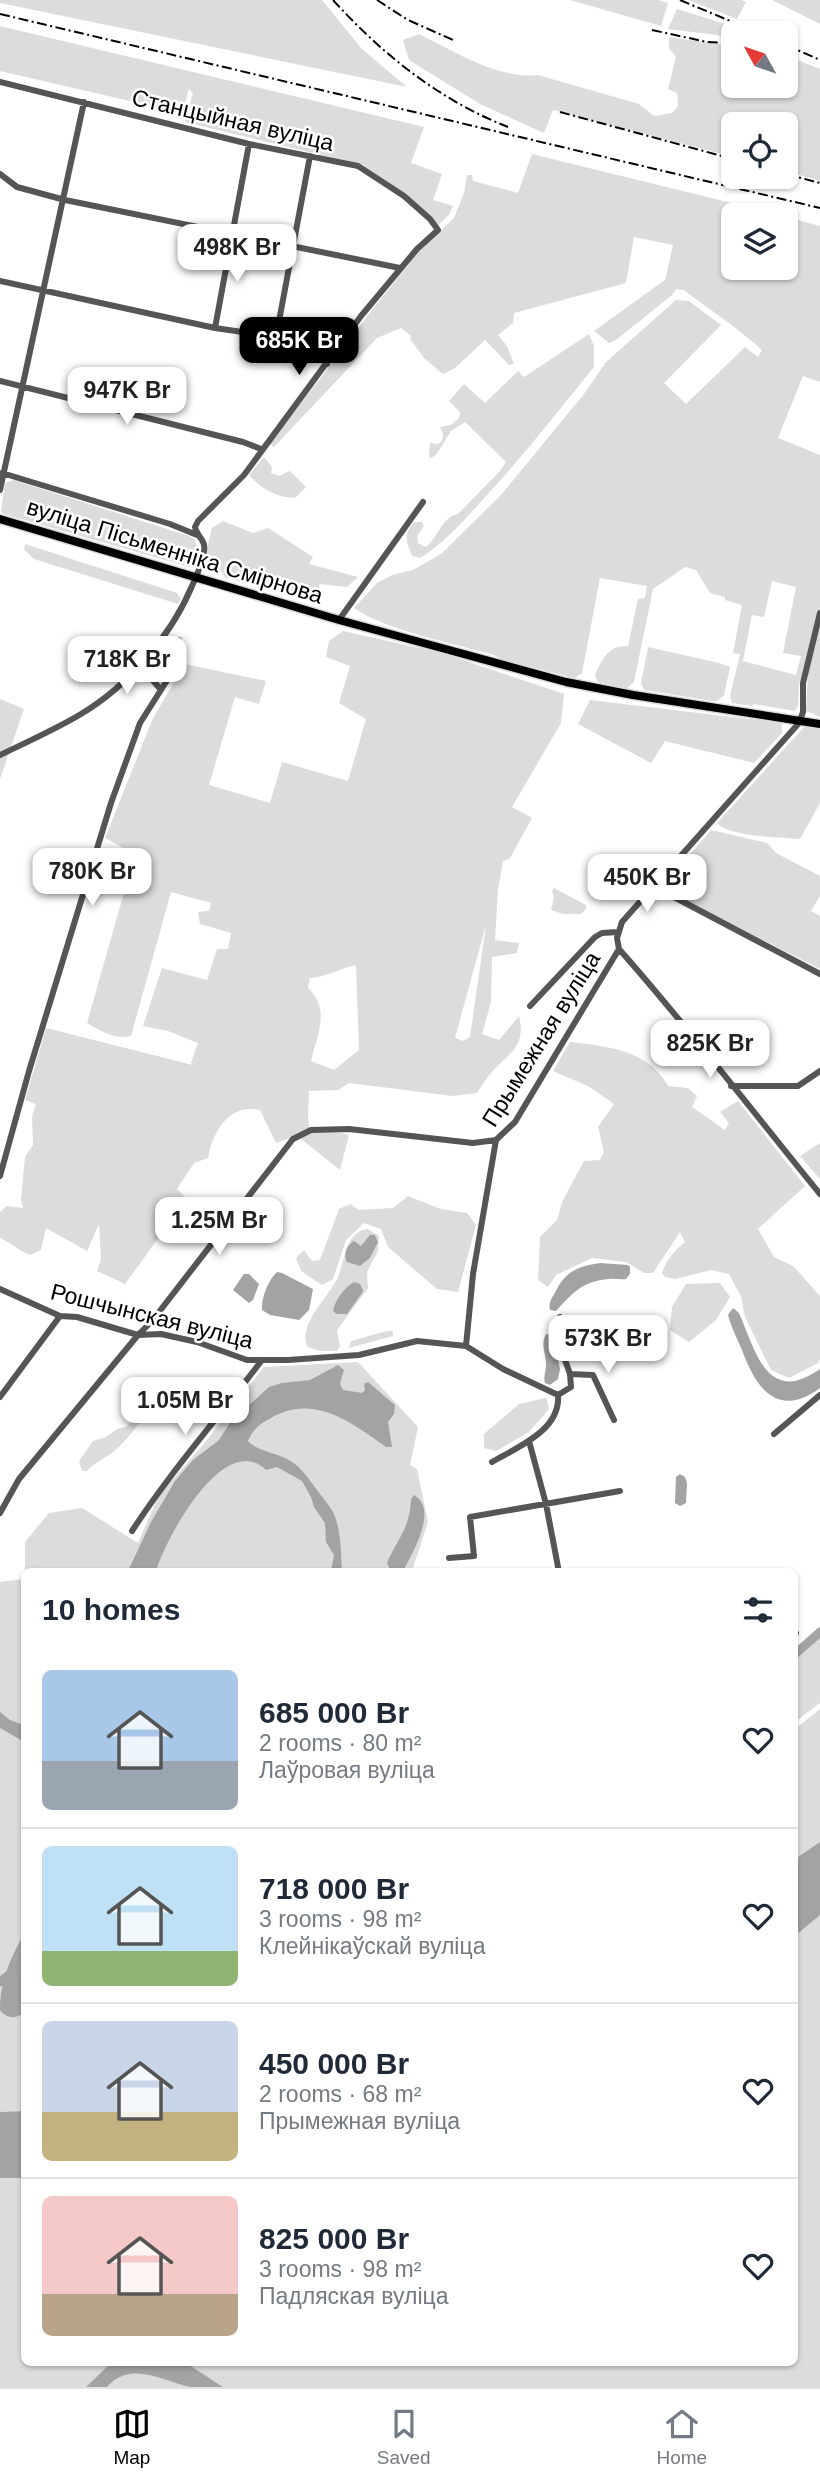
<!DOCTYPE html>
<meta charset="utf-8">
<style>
:root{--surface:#fff;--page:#f6f6f7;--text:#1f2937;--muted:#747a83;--line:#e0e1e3;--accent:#000}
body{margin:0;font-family:Arial,sans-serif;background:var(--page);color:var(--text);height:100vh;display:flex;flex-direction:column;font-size:26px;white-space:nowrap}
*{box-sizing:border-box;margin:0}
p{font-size:23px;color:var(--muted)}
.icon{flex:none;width:38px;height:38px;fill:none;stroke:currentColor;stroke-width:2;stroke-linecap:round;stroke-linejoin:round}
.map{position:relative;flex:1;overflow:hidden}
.panel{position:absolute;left:21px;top:1568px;width:777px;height:798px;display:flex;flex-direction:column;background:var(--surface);border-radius:10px;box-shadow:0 2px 5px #0004}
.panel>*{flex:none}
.needle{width:46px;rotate:310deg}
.controls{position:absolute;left:721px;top:21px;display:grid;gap:14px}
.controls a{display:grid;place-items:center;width:77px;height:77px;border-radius:10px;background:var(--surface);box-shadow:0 2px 5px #0004;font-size:35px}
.price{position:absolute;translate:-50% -60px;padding:0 16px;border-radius:14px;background:#fff;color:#222;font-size:23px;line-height:46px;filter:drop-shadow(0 2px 4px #0008)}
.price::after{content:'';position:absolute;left:50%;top:42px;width:21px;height:16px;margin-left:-10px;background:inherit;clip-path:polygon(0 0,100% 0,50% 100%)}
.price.current{background:var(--accent);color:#fff}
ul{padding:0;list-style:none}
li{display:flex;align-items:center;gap:21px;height:175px;padding:0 21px}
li+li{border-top:2px solid var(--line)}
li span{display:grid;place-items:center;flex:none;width:196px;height:140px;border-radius:10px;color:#555}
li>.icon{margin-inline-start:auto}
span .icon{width:84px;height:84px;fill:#fffc;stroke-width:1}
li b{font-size:30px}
h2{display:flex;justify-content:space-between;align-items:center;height:84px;padding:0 21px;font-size:30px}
.dock{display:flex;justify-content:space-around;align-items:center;height:98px;border-top:2px solid var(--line);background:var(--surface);font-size:19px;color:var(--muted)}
.dock a{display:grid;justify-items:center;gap:4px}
.dock .current{color:var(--accent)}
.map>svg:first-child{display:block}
.green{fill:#dcdcdc;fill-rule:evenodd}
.water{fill:#a3a3a3}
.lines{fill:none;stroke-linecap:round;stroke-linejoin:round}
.river{stroke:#a3a3a3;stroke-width:9}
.major-casing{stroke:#dbdbdb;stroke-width:11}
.minor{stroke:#555;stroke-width:6}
.major{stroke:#000;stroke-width:8}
.rail{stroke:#000;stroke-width:2;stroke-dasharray:10 3.5 2 3.5;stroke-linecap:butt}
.labels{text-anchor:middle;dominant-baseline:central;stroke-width:5;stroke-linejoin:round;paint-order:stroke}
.street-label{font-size:23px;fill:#000;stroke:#fff}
</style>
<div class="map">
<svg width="820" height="2387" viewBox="0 0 820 2387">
<rect width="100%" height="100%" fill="#fff"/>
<!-- green -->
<path class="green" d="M0,0H322L362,49L407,87L0,3Z
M570,0H659L668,3L661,26Z
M688,0H741L746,2L737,19Z
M772,0H820V24Z
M677,9L732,26L746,33H733V37L668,29Z
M0,26L424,127L411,163L442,174L433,200L453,206L449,215L438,225L430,215L363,165L185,122L193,93L189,89L182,113L0,71Z
M419,34C453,51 500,80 538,75L639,104L654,116L672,113L678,106L677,93L668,89L676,57L669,48V37L733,46V86H786V56L790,57L820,69V181L786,171V124H733V157L553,110L544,133L480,104L409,60L403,40Z
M532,154L780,215H733V268H786V217L820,226V382L803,376L778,438L820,455V717L806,711L808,671L805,663L799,685L798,706L795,711L753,704L752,706L732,703L730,696L740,654L733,653L742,605L725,600V597L710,593L696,570L685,567L653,589L634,682L626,689C614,687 598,689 595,675C602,659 609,645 628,646L638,599L645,598L647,586L600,578L582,673L575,678L503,660L494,655C456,644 385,630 354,608L377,583L392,575L413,570L441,554L501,495L584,394L606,362L676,300L689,301L721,325L664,383L686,404L745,347L758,357L762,350C738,328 710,310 684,290L676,289L672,295L616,340L609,343L594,331L665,280L673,245L634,237L626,283L514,313L513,323L498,335L507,346L514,364L509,365L485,340L455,368L443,374L424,358L410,339L411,336L401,328L377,338L274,447L269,444L333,362L341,361L344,357L342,348L419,251L454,218L464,193L467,175H472L473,181L518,193ZM772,581L796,587L783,653L801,656L796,675L743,661L752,615L764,617Z
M589,334L594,346V367C559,410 525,454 487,495C466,518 447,541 420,558L412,556C406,540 403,535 414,522H422L424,526L417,536L418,543L426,547C439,536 442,517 458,514L500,471L506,462L465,422L451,431L436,455L429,459L430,443L438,444L442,441L443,434L440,427L451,425L459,418L460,412L449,401L464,384L485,403L518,371L524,377Z
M264,457L272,467L271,473L279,476L290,471L306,487L295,498C277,498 260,488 249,475Z
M14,480L189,536L195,540L197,548H207L212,528L223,521L253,533L268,528L313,557L309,564L358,577L347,587L319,584V592L316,596C286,597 285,586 263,572L246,583L225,578L222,572L196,564L189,567L4,514L1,511L5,483Z
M25,544L177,593L181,599L178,604L34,559L24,549Z
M343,631L442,653L564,694L561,723L512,807L532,818L510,858L503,861L498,890L495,940L519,943L517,953L492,957L491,1002L482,1034L499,1040L519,1016C527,1048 507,1054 490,1074C485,1080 481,1087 477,1093L453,1096L349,1083L338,1090L309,1091L308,1116L310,1132H339L349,1135L340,1170L301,1139H287L276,1143L260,1110C229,1103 213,1131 208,1158L194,1163L177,1189L187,1199L125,1284L97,1271L101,1259L99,1224L87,1251L46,1228L41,1250L30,1255C18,1250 11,1243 0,1238V1212L7,1206L23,1208L21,1200L25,1157L33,1145L32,1117L36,1104L25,1100L46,1028L193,1065L191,1063L198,1043L168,1031L143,1026L162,968L207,980L217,949H228L231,933L200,924L198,912L209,911L211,903L171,892L131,1036C115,1040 101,1031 87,1023L135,854L105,838L153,718L185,664L266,681L259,704L235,697L209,785L270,803L282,762L348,781L366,719L339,703L350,666L326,657L329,641ZM486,925L470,1037L463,1041L455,1038ZM356,965L359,1050L334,1070L311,1061C317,1035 331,1009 308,988L310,978C324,978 341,968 356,965Z
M648,647L719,663L730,667L724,695L717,701H713L644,690L641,683Z
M0,699L24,709L0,779Z
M590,700L782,723V733L754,763L665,741L651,763L578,724Z
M805,726L820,729V803L800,839C780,837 729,837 717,823Z
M711,830L767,843L776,853L820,876V896L811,911L820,916V969L663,889L676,871Z
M554,888L586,905V909L581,914H563L551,910L554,897L552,891Z
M570,1042C606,1046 649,1050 668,1086L688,1088L697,1096L692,1107L725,1130L729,1123L720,1112L738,1101L805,1186L758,1229L774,1257L793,1266L820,1296V1359L818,1363L789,1378L771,1370L745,1317L741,1297L729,1274L711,1270L675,1279L665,1277L662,1273C667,1259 674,1251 685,1242L680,1232L653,1273H644L626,1262L592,1258L556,1275L548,1287L538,1280L540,1237L557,1220L562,1202L584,1161L600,1160L604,1152L598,1127L614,1104L590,1087L553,1071Z
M820,1143V1179L800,1156Z
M408,1196L441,1209L467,1213L476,1225L458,1292L437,1289L388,1247L381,1229L364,1223L346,1240L333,1279L322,1285L301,1271L296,1258L304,1250L312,1261L320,1260L339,1209L351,1204L358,1210L393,1208Z
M368,1229L379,1236L378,1251L367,1272L368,1288L337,1330L340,1346L337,1351H320L308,1347C296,1328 327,1298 336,1281C346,1264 343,1232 368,1229Z
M720,1283L730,1297L716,1320L689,1342L670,1330L672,1307L686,1284Z
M387,1331H393V1336L349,1348L351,1341Z
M358,1362L418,1427L410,1465L417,1469L428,1522L412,1571H25V1542L49,1513L82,1508L138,1543L159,1495L203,1445L264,1367Z
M151,1383L154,1386C155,1406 126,1444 109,1455C101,1460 94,1463 87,1471H82L79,1461L93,1441L106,1437L117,1429L126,1427L138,1413C139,1401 136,1386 151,1383Z
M546,1398L549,1409L529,1432L496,1451L484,1448V1434L519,1404Z
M24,1579V2111L0,2112V1582Z
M820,1627V1703L795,1722V1650Z
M820,1709V1842L795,1859V1729Z
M820,1915V2387H0V2178H24V2362H794L795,1936Z"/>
<!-- water -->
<path class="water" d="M370,1235H375L378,1242L370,1258L360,1266L347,1262C343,1254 347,1245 354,1241L361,1246Z
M600,1263L628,1265L630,1267V1274L626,1279C620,1280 614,1278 609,1279C582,1281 573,1293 556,1311L550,1310C548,1301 553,1297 557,1289C567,1270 580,1266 600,1263Z
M277,1272L282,1273L313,1289L309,1310L299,1320L270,1315L262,1310C261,1299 268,1280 277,1272Z
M244,1274H249L259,1284L253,1300L249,1303L233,1290Z
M354,1282L360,1284L363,1290L362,1293L347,1314H336L333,1310C336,1299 344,1288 354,1282Z
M733,1308L739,1313C756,1352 767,1406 820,1369V1388C778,1419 756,1389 742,1350C737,1338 731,1327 728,1315Z
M546,1334L551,1335L553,1338L560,1369L558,1379L550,1385L545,1383C543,1376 546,1372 546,1365C546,1353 540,1345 546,1334Z
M338,1365L344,1370L340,1384L343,1390L362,1393L365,1390L364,1384L368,1382L395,1405L394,1414L388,1422L392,1447H386C352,1423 314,1393 271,1418C261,1423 252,1430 248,1441C255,1450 276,1453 287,1459C299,1465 306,1475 314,1486C320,1495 328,1503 333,1512C341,1529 341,1553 342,1571H331L334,1555L326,1542L325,1523L314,1507L311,1497L302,1481L277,1467L266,1470C224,1429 165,1540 156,1571H128L151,1522L175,1481L193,1460L219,1440L230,1423L269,1387L282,1383L310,1380Z
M680,1474L685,1477L687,1483L686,1503L680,1506L675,1503L676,1477Z
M414,1495C439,1509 412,1554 403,1571H391L387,1563L389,1558C401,1535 410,1525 411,1499Z
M0,1712L10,1720L24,1725V1742L0,1728Z
M820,1842V1915L795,1936V1859Z
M24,1934V2013C15,2019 7,2019 0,2010C0,1981 10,1959 24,1934Z
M24,2111V2178H0V2112Z
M111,2363H186L223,2387C213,2387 200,2387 190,2387C162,2381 131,2360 107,2387H86Z"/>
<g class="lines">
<!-- river -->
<path class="river" d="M794,1655L820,1632
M0,1982L24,1963"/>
<defs>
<path id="major" d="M0,519L339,620L566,682L633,695L820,724"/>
</defs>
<!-- major casing -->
<use href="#major" class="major-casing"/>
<!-- minor -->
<path class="minor" d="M0,82L249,144L358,166L404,196L430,219L438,230L417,249L361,316L244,475L198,521L195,527C196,534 203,539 204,545C206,554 196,578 192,586C171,636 128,686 81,714C56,729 27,742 0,755
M0,174L17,187L65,200L400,268
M0,281L215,328L276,337L310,345L320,353L327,364
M215,328L249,144
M276,337L310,156
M0,381L243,442L261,449
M2,473L170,524L197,535
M0,490L84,102
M339,620L423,502
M139,664L161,690
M653,886L820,974
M619,949C689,1028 753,1112 820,1194
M530,1006L595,937L602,933L618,932
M731,1086H798L820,1071
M0,1176L29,1071L111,803L140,723L166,682L179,640
M0,1289L60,1316L77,1317L138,1335L161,1334L197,1342L247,1360H288L359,1355L417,1341L466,1346L503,1369L558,1395
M466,1346L473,1274L496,1140L515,1122L619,949L617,938L622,922L799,723L803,712V683L820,613
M570,1374L593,1375L614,1420
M558,1395L571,1387L570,1374L558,1340L560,1317
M0,1397L60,1316
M774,1434L820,1395
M529,1441L546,1504L559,1572
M492,1462C518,1447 561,1430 558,1395
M0,1513L19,1479L138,1335L152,1321L293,1139L311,1130L349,1129L473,1143L496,1140
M132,1531C171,1471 219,1417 262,1360
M449,1558L474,1556L470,1517L620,1491
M794,1635L796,1633"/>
<!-- major -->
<use href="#major" class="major"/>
<!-- rail -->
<path class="rail" d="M333,0C382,54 439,100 508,127
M377,0L408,20L453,40
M680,0L759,33
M0,14L820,208
M652,30L707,42L733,43
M786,45L820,60
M560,112L733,159
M786,174L820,183"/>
</g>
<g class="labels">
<!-- street labels -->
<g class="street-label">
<text transform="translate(233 120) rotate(13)">Станцыйная вуліца</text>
<text transform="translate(175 551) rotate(17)">вуліца Пісьменніка Смірнова</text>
<text transform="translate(541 1039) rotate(-58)">Прымежная вуліца</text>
<text transform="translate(152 1316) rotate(14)">Рошчынская вуліца</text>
</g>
</g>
</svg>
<div class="controls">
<a><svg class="needle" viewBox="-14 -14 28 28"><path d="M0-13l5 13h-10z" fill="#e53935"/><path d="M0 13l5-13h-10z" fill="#747a83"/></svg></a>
<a><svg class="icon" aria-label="locate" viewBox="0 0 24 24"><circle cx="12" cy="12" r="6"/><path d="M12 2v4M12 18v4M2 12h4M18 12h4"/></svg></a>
<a><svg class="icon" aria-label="layers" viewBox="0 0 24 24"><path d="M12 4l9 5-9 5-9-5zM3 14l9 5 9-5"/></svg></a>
</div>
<b class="price" style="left:237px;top:284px">498K Br</b>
<b class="price current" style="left:299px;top:377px">685K Br</b>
<b class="price" style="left:127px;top:427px">947K Br</b>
<b class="price" style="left:127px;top:696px">718K Br</b>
<b class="price" style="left:92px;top:908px">780K Br</b>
<b class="price" style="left:647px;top:914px">450K Br</b>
<b class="price" style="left:710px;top:1080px">825K Br</b>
<b class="price" style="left:219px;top:1257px">1.25M Br</b>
<b class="price" style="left:608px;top:1375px">573K Br</b>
<b class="price" style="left:185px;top:1437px">1.05M Br</b>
<section class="panel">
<h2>10 homes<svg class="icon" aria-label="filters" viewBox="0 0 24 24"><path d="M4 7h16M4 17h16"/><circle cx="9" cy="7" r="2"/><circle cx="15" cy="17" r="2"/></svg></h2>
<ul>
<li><span style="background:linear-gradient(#a9c7e8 65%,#9aa5b1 0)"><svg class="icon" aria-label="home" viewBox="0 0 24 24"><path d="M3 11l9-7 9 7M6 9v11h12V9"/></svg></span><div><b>685 000 Br</b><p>2 rooms · 80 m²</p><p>Лаўровая вуліца</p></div><svg class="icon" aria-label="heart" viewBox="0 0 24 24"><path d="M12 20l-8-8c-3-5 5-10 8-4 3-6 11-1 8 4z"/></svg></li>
<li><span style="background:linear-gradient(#bfe0f5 75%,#8fb573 0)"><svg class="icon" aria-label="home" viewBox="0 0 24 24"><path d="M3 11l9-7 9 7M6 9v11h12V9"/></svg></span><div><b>718 000 Br</b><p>3 rooms · 98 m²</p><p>Клейнікаўскай вуліца</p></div><svg class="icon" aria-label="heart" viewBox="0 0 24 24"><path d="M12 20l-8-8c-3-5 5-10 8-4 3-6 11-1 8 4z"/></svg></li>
<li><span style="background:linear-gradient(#c9d6e8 65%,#c2b280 0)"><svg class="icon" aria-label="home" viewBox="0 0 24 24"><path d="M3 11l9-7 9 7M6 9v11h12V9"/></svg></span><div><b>450 000 Br</b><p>2 rooms · 68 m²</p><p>Прымежная вуліца</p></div><svg class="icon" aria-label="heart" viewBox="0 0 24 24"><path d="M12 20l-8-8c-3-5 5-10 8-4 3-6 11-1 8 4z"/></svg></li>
<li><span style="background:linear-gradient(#f6c9c9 70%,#b9a48a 0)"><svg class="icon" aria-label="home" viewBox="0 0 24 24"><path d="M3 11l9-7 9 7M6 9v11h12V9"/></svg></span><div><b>825 000 Br</b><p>3 rooms · 98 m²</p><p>Падляская вуліца</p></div><svg class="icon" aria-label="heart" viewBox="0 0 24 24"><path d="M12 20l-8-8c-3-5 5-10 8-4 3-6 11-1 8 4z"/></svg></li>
</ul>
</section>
</div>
<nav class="dock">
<a class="current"><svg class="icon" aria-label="map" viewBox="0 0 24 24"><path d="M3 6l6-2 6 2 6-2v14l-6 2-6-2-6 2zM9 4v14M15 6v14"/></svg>Map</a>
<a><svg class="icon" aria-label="saved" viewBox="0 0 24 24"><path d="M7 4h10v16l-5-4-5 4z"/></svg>Saved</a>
<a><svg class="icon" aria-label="home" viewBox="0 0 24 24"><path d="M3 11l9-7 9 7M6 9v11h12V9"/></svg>Home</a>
</nav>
